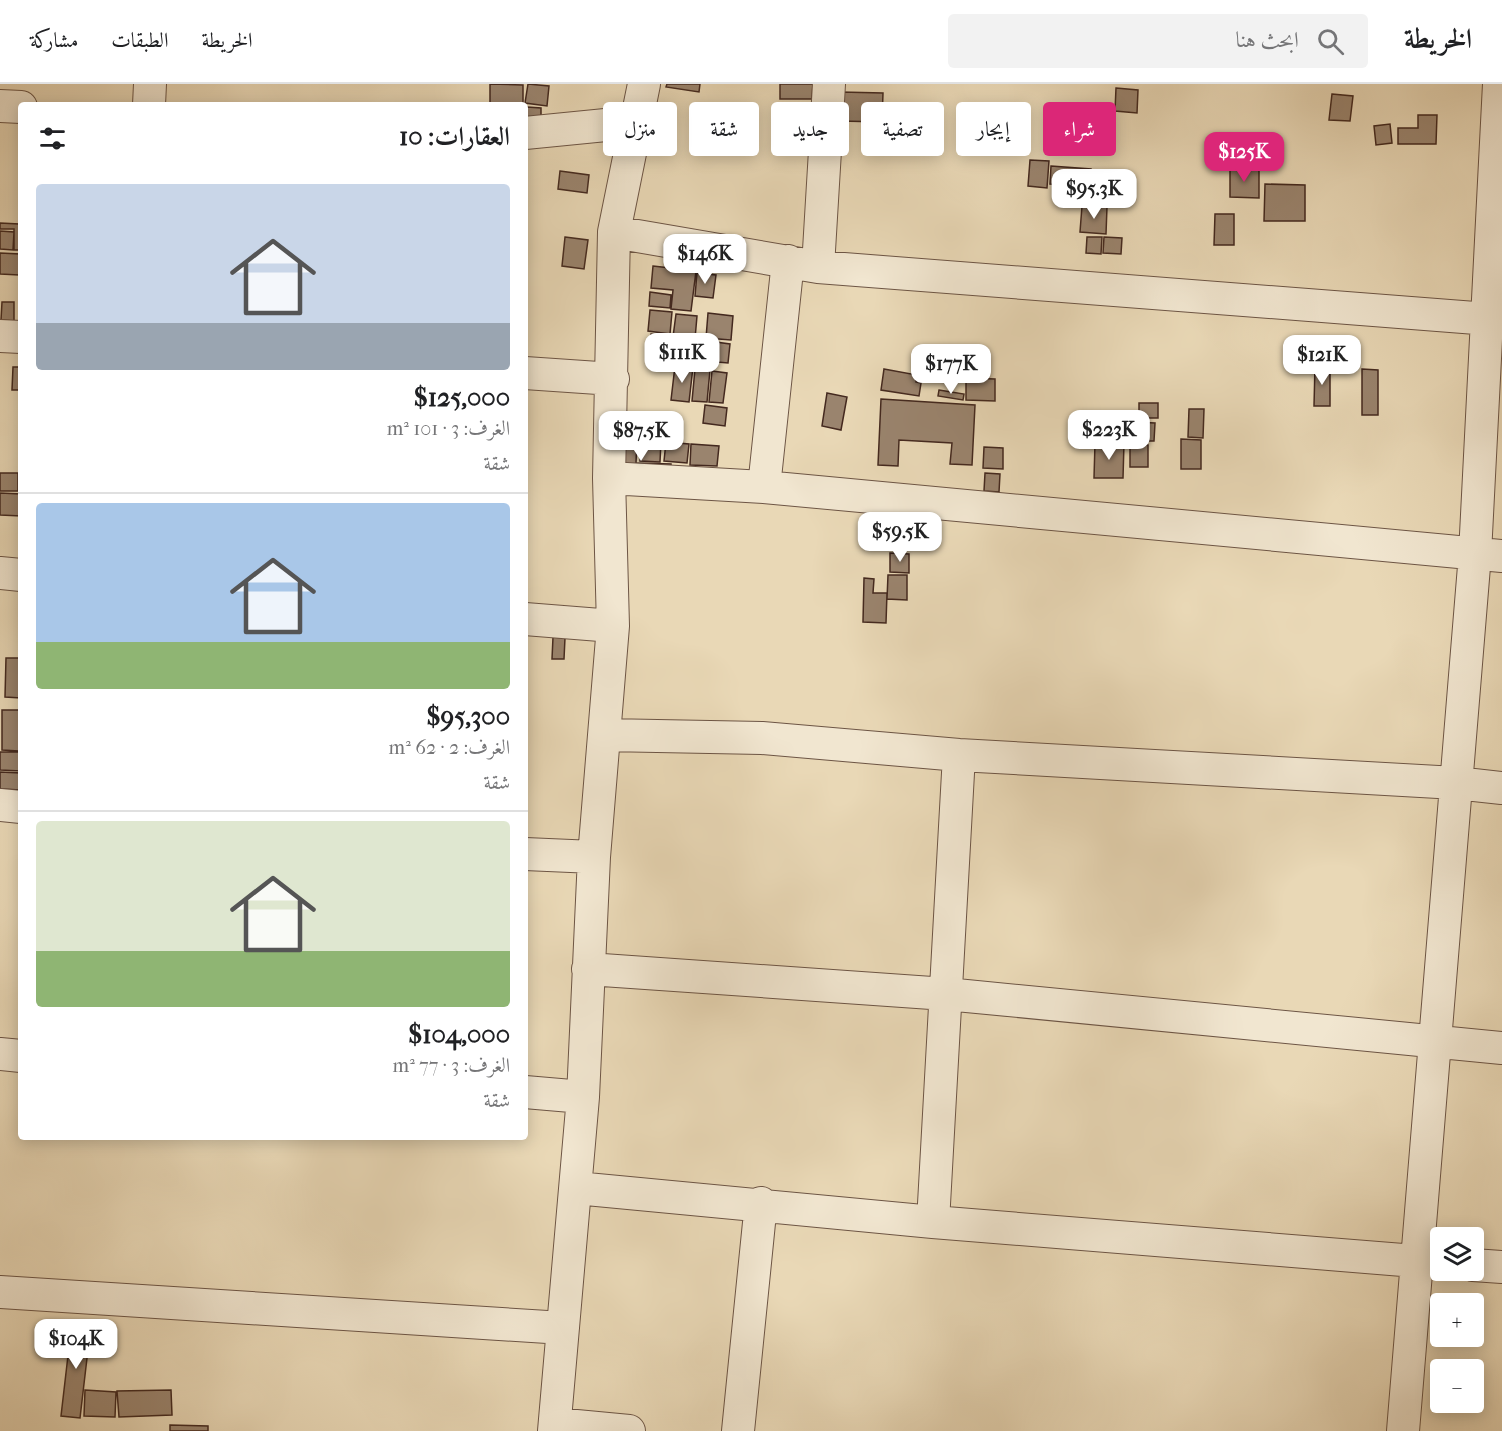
<!DOCTYPE html>
<html lang="ar">
<meta charset="utf-8">
<style>
:root{--surface:#fff;--page:#f2f2f2;--text:#202124;--muted:#757577;--line:#e0e0e0;--accent:#db2777}
body{margin:0;font-family:"IM FELL French Canon",Amiri,serif;background:var(--page);color:var(--text);direction:rtl;height:100vh;display:flex;flex-direction:column;font-size:22px;white-space:nowrap}
*{box-sizing:border-box;margin:0}
p{font-size:20px;color:var(--muted)}
.icon{flex:none;width:33px;height:33px;fill:none;stroke:currentColor;stroke-width:2;stroke-linecap:round;stroke-linejoin:round}
.map{position:relative;flex:1;overflow:hidden;direction:ltr}
.drawer{position:absolute;left:18px;top:18px;width:510px;height:1038px;display:flex;flex-direction:column;background:var(--surface);border-radius:6px;box-shadow:0 3px 15px #0003;direction:rtl}
.drawer>*{flex:none}
.top-card{position:absolute;left:546px;top:18px;width:570px;height:54px;direction:rtl;display:flex;gap:12px}
.buttons{position:absolute;left:1430px;top:1143px;display:grid;gap:12px}
.buttons a{display:grid;place-items:center;width:54px;height:54px;border-radius:6px;background:var(--surface);box-shadow:0 3px 15px #0003;font-size:30px}
.price{position:absolute;translate:-50% -51px;padding:0 14px;border-radius:12px;background:#fff;color:#222;font-size:20px;line-height:39px;filter:drop-shadow(0 2px 3px #0008)}
.price::after{content:'';position:absolute;left:50%;top:36px;width:18px;height:14px;margin-left:-9px;background:inherit;clip-path:polygon(0 0,100% 0,50% 100%)}
.price.current{background:var(--accent);color:#fff}
ul{padding:0;list-style:none}
li{display:grid;align-content:center;gap:12px;height:318px;padding:0 18px}
li+li{border-top:2px solid var(--line)}
li span{display:grid;place-items:center;height:186px;border-radius:6px;color:#555}
li>.icon{margin-inline-start:auto}
span .icon{width:108px;height:108px;fill:#fffc;stroke-width:1}
li b{font-size:26px}
h2{display:flex;justify-content:space-between;align-items:center;height:72px;padding:0 18px;font-size:26px}
.tag{padding:0 21px;border-radius:6px;background:var(--surface);box-shadow:0 3px 15px #0003;font-size:21px;line-height:54px}
.tag.current{background:var(--accent);color:#fff}
header{display:flex;align-items:center;gap:36px;box-sizing:border-box;height:84px;padding:0 30px;background:var(--surface);border-bottom:2px solid var(--line)}
header strong{font-size:28px}
nav{display:flex;gap:33px;margin-inline-start:auto;font-size:21px}
.search{width:420px;height:54px;background:var(--page);display:flex;align-items:center;gap:15px;box-sizing:border-box;padding:0 21px;border-radius:6px;color:var(--muted);font-size:22px}
.map>svg:first-child{display:block}
.building{fill:#9a846e;stroke:#44291f;stroke-width:1.5}
.lines{fill:none;stroke-linecap:round;stroke-linejoin:round}
.minor-casing{stroke:#6d5545;stroke-width:34}
.minor{stroke:#f1e6d0;stroke-width:32}
</style>
<header>
<strong>الخريطة</strong>
<div class="search"><svg class="icon" aria-label="search" viewBox="0 0 24 24"><circle cx="10" cy="10" r="6"/><path d="M15 15l6 6"/></svg>ابحث هنا</div>
<nav><a>الخريطة</a><a>الطبقات</a><a>مشاركة</a></nav>
</header>
<div class="map">
<svg width="1502" height="1347" viewBox="0 0 1502 1347">
<rect width="100%" height="100%" fill="#e9d8b6"/>
<filter id="stains"><feTurbulence type="fractalNoise" baseFrequency=".00333" numOctaves="4"/><feColorMatrix values="0 0 0 0 .2 0 0 0 0 .09 0 0 0 0 .02 0 0 0 .5 -.17"/></filter>
<radialGradient id="worn" r=".72"><stop offset=".6" stop-color="#630" stop-opacity="0"/><stop offset="1" stop-color="#630" stop-opacity=".3"/></radialGradient>
<!-- building -->
<path class="building" d="M490,0L523,1V21L490,20Z
M528,0L549,2L547,22L525,19Z
M667,0H700L699,8L666,3Z
M780,0H813L812,15H780Z
M1116,4L1138,6L1137,29L1115,27Z
M840,8L883,9L882,38L840,37Z
M1332,10L1353,12L1350,37L1329,36Z
M527,23L541,24V39L527,38Z
M1418,31H1437L1436,60H1398V44H1418Z
M1390,40L1392,59L1376,61L1374,42Z
M1030,76L1049,77L1047,104L1028,102Z
M1051,82L1091,85L1090,103L1050,100Z
M1230,83L1259,84V114L1230,113Z
M560,87L589,91L587,109L558,105Z
M1265,100L1305,101V137H1264Z
M1082,122L1107,123L1106,150L1080,148Z
M1215,130H1234V161H1214Z
M0,139L19,140V166H14V145H0Z
M0,147L14,148L13,166L0,165Z
M565,153L588,156L584,185L562,182Z
M1087,153H1102L1101,170L1086,169Z
M1104,153L1122,154L1121,170L1103,169Z
M0,169L20,170L19,191L0,190Z
M653,182L696,187L691,227L671,225L673,206L651,204Z
M697,189L716,191L713,214L695,212Z
M650,208L671,211L670,224L649,222Z
M2,218H14V237L1,236Z
M650,226L672,228L670,250L648,247Z
M708,229L733,232L731,256L706,254Z
M676,230L697,232L695,255L673,253Z
M651,250L673,253L670,281L649,279Z
M708,257L730,260L728,279L706,277Z
M682,262L705,264L702,283L680,280Z
M675,282L693,283L689,318L671,316Z
M1315,282L1330,283V322H1314Z
M13,283H21V306H12Z
M695,285L710,286L707,318L692,317Z
M884,285L917,291L916,298L921,299L919,312L881,306Z
M1362,285L1378,286V331H1362Z
M712,287L727,289L723,319L709,318Z
M966,294L995,295V317L966,316Z
M939,306L964,310L963,316L938,312Z
M827,309L847,313L841,346L822,342Z
M881,315L975,321L972,381L950,380L952,359L899,356L898,382L878,381Z
M1139,319H1158V334H1139Z
M705,321L727,324L725,342L703,339Z
M1189,325H1204L1203,354L1188,353Z
M1099,333L1129,334L1128,358L1098,357Z
M1133,338L1155,339L1154,357H1133Z
M625,354L637,355L636,379L671,380V391L624,389Z
M1181,355L1201,356V385H1181Z
M641,356L661,357L660,378L640,377Z
M666,358L689,360L687,379L664,377Z
M1095,359H1124L1123,394H1094Z
M691,360L719,362L717,382L690,381Z
M1130,361H1148V383H1130Z
M984,363L1003,364V385L983,384Z
M0,389H18V407H0Z
M985,389L1000,390L999,408L984,407Z
M0,409L21,410V432L0,431Z
M890,469L909,470V489L890,488Z
M888,491H907V516L887,515Z
M864,494L874,495L873,509H887L886,539L863,538Z
M553,553L565,554L564,575H552Z
M6,574H21V614L5,613Z
M2,626H20L19,667L2,666Z
M0,668H21V687L0,686Z
M0,688L21,689V706L0,705Z
M72,1237L91,1240L80,1334L61,1332Z
M85,1306L116,1308L115,1333L84,1332Z
M171,1306L172,1331L119,1333L117,1307Z
M170,1341L208,1342V1347H170Z"/>
<g class="lines">
<defs>
<path id="minor" d="M149,21L150,0
M0,22L21,23
M525,49L636,38
M614,148L818,183L1502,236
M818,183L829,0
M0,252L21,253
M525,289L613,295
M609,394L764,403L1502,472
M764,403L788,177
M0,489L21,491
M525,535L613,542
M605,651L762,654L959,671L1456,699L1502,704
M0,721L21,723
M525,770L594,773
M588,885L946,910L1502,964
M0,970L21,972
M525,1008L583,1013
M576,1104L933,1138L1440,1179
M933,1138L959,671
M1473,1181L1502,1183
M0,1208L563,1244
M555,1340L629,1347
M554,1347L583,1013L594,773L613,542L609,394L614,148L644,0
M738,1347L761,1119
M1403,1347L1475,470L1499,0"/>
</defs>
<!-- minor casing -->
<use href="#minor" class="minor-casing"/>
<!-- minor -->
<use href="#minor" class="minor"/>
</g>
<rect width="100%" height="100%" filter="url(#stains)"/>
<rect width="100%" height="100%" fill="url(#worn)"/>
</svg>
<div class="buttons">
<a><svg class="icon" aria-label="layers" viewBox="0 0 24 24"><path d="M12 4l9 5-9 5-9-5zM3 14l9 5 9-5"/></svg></a>
<a>+</a>
<a>−</a>
</div>
<b class="price current" style="left:1244px;top:99px">$125K</b>
<b class="price" style="left:1094px;top:136px">$95.3K</b>
<b class="price" style="left:705px;top:201px">$146K</b>
<b class="price" style="left:682px;top:300px">$111K</b>
<b class="price" style="left:1322px;top:302px">$121K</b>
<b class="price" style="left:951px;top:311px">$177K</b>
<b class="price" style="left:1109px;top:377px">$223K</b>
<b class="price" style="left:641px;top:378px">$87.5K</b>
<b class="price" style="left:900px;top:479px">$59.5K</b>
<b class="price" style="left:76px;top:1286px">$104K</b>
<div class="top-card">
<a class="tag current">شراء</a>
<a class="tag">إيجار</a>
<a class="tag">تصفية</a>
<a class="tag">جديد</a>
<a class="tag">شقة</a>
<a class="tag">منزل</a>
</div>
<section class="drawer">
<h2>العقارات: 10<svg class="icon" aria-label="filters" viewBox="0 0 24 24"><path d="M4 7h16M4 17h16"/><circle cx="9" cy="7" r="2"/><circle cx="15" cy="17" r="2"/></svg></h2>
<ul>
<li><span style="background:linear-gradient(#c9d6e8 75%,#9aa5b1 0)"><svg class="icon" aria-label="home" viewBox="0 0 24 24"><path d="M3 11l9-7 9 7M6 9v11h12V9"/></svg></span><div><b>$125,000</b><p>الغرف: 3 · 101 m²</p><p>شقة</p></div></li>
<li><span style="background:linear-gradient(#a9c7e8 75%,#8fb573 0)"><svg class="icon" aria-label="home" viewBox="0 0 24 24"><path d="M3 11l9-7 9 7M6 9v11h12V9"/></svg></span><div><b>$95,300</b><p>الغرف: 2 · 62 m²</p><p>شقة</p></div></li>
<li><span style="background:linear-gradient(#dfe7d0 70%,#8fb573 0)"><svg class="icon" aria-label="home" viewBox="0 0 24 24"><path d="M3 11l9-7 9 7M6 9v11h12V9"/></svg></span><div><b>$104,000</b><p>الغرف: 3 · 77 m²</p><p>شقة</p></div></li>
</ul>
</section>
</div>
